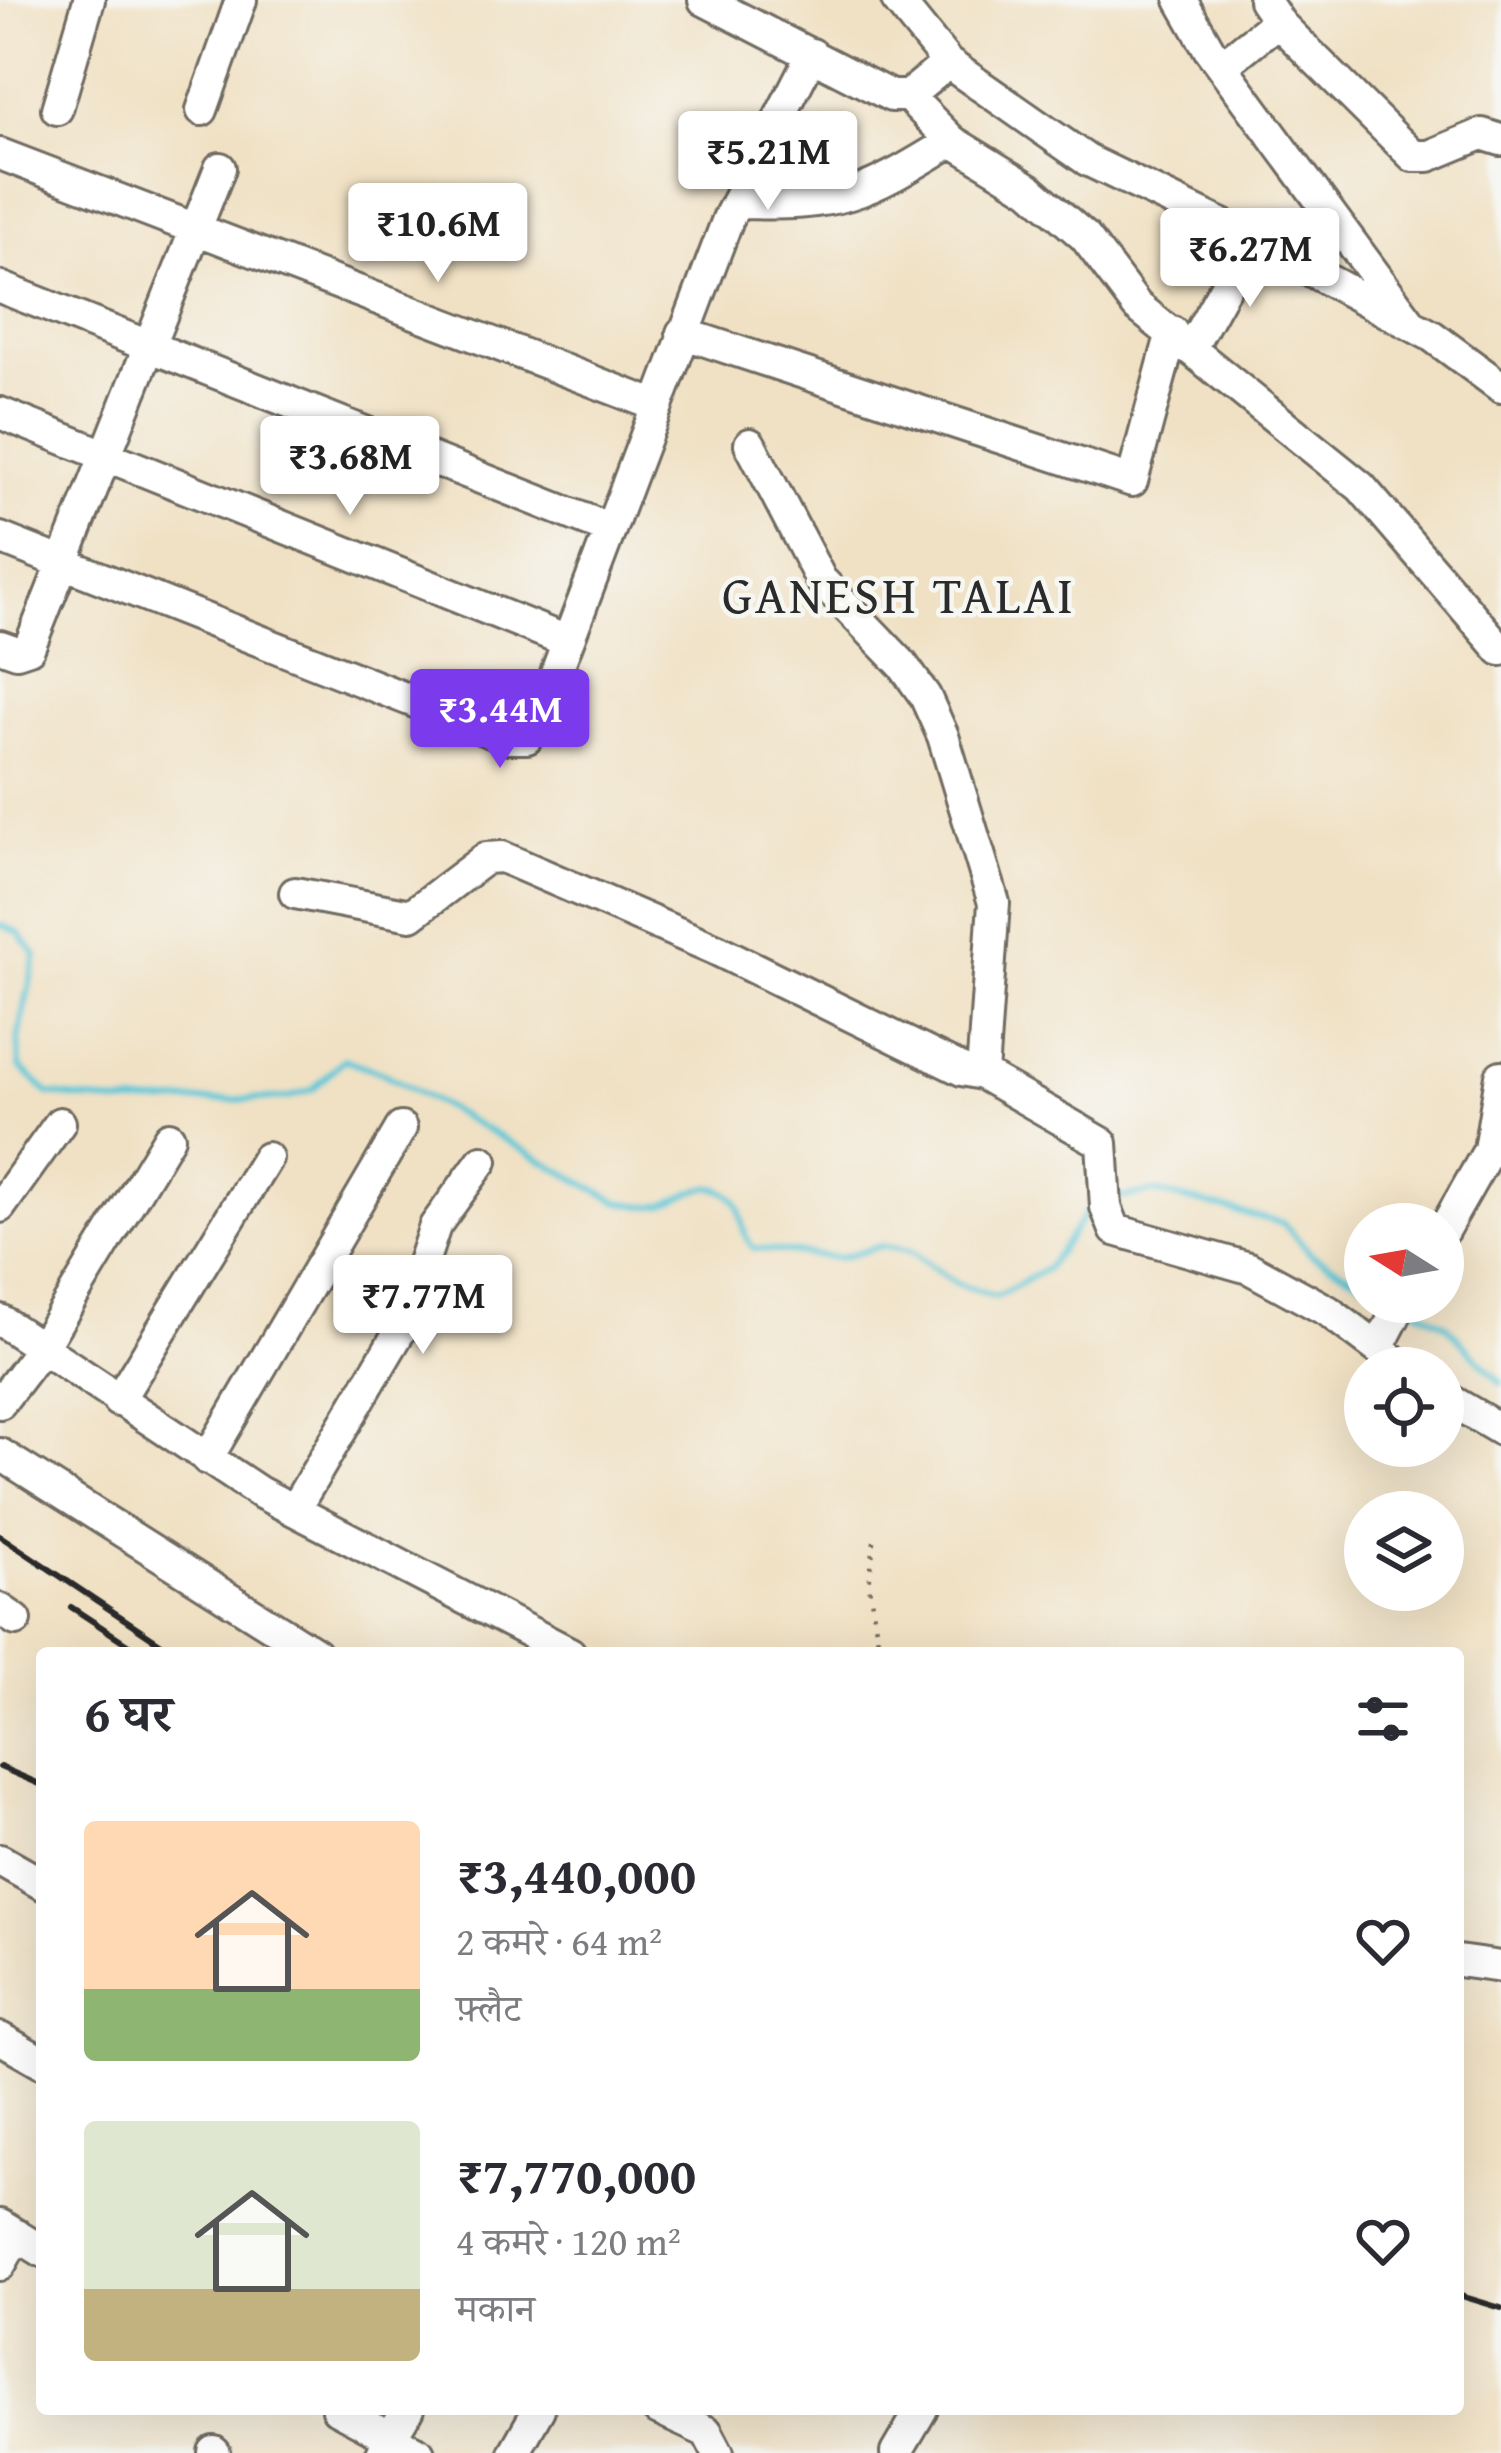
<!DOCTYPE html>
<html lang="hi">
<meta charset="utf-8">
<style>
:root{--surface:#fff;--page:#f7f7f7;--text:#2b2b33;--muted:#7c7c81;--accent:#7c3aed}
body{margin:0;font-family:"Gentium Book Plus","Noto Serif Devanagari",serif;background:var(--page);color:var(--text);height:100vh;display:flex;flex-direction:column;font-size:45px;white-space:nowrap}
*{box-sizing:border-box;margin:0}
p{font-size:39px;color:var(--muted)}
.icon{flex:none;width:66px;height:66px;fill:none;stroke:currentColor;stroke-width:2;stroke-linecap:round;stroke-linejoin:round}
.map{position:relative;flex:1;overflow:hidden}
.sheet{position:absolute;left:36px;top:1647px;width:1428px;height:768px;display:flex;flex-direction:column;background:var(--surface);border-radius:12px;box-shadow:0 12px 48px #0002}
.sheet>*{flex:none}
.needle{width:78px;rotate:281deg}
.controls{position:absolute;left:1344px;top:1203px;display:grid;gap:24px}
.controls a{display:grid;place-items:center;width:120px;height:120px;border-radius:50%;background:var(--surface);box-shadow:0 12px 48px #0002;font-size:60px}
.price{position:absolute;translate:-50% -102px;padding:0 27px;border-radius:12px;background:#fff;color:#222;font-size:39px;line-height:78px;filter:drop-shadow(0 3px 6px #0008)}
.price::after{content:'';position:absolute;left:50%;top:72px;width:36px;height:27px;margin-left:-18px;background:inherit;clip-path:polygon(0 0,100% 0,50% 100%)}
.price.active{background:var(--accent);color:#fff}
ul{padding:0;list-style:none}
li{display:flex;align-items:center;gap:36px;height:300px;padding:0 48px}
li span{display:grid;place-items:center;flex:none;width:336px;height:240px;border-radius:12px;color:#555}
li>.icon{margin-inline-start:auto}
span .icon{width:144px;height:144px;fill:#fffc;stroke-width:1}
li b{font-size:51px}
h2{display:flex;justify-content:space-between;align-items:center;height:144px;padding:0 48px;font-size:51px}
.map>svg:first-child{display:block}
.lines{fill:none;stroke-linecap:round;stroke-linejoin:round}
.stream{stroke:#5dc7d8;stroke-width:6}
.minor-casing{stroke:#706b61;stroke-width:36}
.path{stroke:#706b61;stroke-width:4.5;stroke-dasharray:3 9;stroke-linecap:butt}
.minor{stroke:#fff;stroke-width:30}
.rail{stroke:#2b2b2b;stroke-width:6}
.labels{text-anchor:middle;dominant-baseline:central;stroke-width:9;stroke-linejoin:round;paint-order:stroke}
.neighbourhood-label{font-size:51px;letter-spacing:3px;fill:#2b2b2b;stroke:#f6f6f2}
</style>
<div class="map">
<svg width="1501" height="2453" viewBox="0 0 1501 2453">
<rect width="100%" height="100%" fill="#f6f6f2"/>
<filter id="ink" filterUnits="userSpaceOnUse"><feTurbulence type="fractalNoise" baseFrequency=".00833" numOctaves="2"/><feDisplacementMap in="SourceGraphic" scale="24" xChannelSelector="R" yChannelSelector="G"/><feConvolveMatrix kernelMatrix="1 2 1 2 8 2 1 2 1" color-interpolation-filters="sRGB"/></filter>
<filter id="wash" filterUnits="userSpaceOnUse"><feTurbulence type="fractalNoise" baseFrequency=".004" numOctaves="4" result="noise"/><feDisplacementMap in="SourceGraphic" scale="48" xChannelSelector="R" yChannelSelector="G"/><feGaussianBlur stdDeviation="2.7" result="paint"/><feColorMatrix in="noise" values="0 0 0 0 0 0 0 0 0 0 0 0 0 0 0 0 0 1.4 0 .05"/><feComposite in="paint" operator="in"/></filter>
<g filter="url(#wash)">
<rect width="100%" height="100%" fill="#f0e1c4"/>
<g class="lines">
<!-- stream -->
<path class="stream" d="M0,925L18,932L36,955L18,1039L20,1067L49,1094L121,1104L288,1098L313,1089L344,1059L383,1073L618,1202C630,1203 645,1208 657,1206C683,1203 704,1173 731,1196C745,1208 738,1234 754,1248L839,1258L881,1246L909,1251L955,1283L996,1297L1046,1269L1096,1200
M1118,1198L1155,1192L1283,1223L1312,1255L1365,1282
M1412,1306L1445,1324L1501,1383"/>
</g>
</g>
<g filter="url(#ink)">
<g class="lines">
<defs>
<path id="minor" d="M704,0L891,96H908L948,63
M897,0L948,63L1087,160L1252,239L1432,336L1501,387
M1181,0L1209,49L1409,321
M1264,0L1281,25L1413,156H1429L1482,134L1501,140
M1222,66L1278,21
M908,96L952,141L1030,189L1085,237L1137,306L1361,487L1501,650
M57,109L89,0
M202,110L241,0
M0,154L655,405
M736,203C842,206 861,197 952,141
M0,287L609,529
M682,333L1132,481L1172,332
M1191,348L1252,239
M0,413L567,641
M750,444L821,580L902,664L925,696L943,736L994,903L982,1074L1102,1143L1106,1207L1115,1230L1249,1268L1328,1311L1404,1368
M0,538L506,738H527L537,723L728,219L812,54
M0,646L17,652L29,648L220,168
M295,893L411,915L486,858L502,857L715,949L962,1070L982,1074
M0,1207L60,1123
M1443,1231L1489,1150L1501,1076
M0,1320L259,1492L570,1653
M1378,1348L1402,1302
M1443,1396L1501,1430
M118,1401L267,1158
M0,1403L41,1349L169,1137
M0,1454L315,1653
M207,1459L401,1128
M294,1510L401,1329L435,1226L482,1161
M0,1609L16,1620
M0,1860L42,1884
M1458,1961L1501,1967
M0,2038L42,2062
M0,2225L42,2251
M0,2265L17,2235
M337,2409L419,2453
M657,2409L707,2432L718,2453
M214,2452L215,2453
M382,2453L408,2409
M514,2453L539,2409
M896,2453L922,2409"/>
</defs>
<!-- minor casing -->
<use href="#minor" class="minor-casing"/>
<!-- path -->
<path class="path" d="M874,1541L869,1586L880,1653"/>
<!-- minor -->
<use href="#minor" class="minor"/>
<!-- rail -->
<path class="rail" d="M0,1536L175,1653
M71,1607L141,1653
M0,1767L42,1785
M1458,2295L1501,2308"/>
</g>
</g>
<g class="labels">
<!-- neighbourhood labels -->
<g class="neighbourhood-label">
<text x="899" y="594">GANESH TALAI</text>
</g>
</g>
</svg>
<div class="controls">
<a><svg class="needle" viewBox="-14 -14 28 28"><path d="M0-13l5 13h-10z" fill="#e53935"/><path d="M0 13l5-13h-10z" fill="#7c7c81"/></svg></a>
<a><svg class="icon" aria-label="locate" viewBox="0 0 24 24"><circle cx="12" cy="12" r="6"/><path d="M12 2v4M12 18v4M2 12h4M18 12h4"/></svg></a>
<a><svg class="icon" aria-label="layers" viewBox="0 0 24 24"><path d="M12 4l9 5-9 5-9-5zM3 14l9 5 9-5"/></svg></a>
</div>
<b class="price" style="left:768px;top:213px">₹5.21M</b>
<b class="price" style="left:438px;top:285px">₹10.6M</b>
<b class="price" style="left:1250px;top:310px">₹6.27M</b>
<b class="price" style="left:350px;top:518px">₹3.68M</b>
<b class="price active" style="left:500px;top:771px">₹3.44M</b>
<b class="price" style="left:423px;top:1357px">₹7.77M</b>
<section class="sheet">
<h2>6 घर<svg class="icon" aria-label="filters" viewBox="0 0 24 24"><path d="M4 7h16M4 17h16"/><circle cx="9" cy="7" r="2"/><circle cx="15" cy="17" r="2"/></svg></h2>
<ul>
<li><span style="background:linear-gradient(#ffd9b3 70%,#8fb573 0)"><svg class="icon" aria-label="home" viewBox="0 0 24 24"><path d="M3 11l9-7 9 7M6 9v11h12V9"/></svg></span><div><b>₹3,440,000</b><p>2 कमरे · 64 m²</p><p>फ़्लैट</p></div><svg class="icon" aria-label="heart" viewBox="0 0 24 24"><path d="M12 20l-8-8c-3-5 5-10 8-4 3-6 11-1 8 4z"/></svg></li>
<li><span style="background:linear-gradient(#dfe7d0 70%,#c2b280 0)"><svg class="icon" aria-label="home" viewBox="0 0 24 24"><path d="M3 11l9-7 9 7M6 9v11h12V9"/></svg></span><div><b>₹7,770,000</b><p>4 कमरे · 120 m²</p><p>मकान</p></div><svg class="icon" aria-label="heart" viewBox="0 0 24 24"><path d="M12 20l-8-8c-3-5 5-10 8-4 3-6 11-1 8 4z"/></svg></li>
</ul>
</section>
</div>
